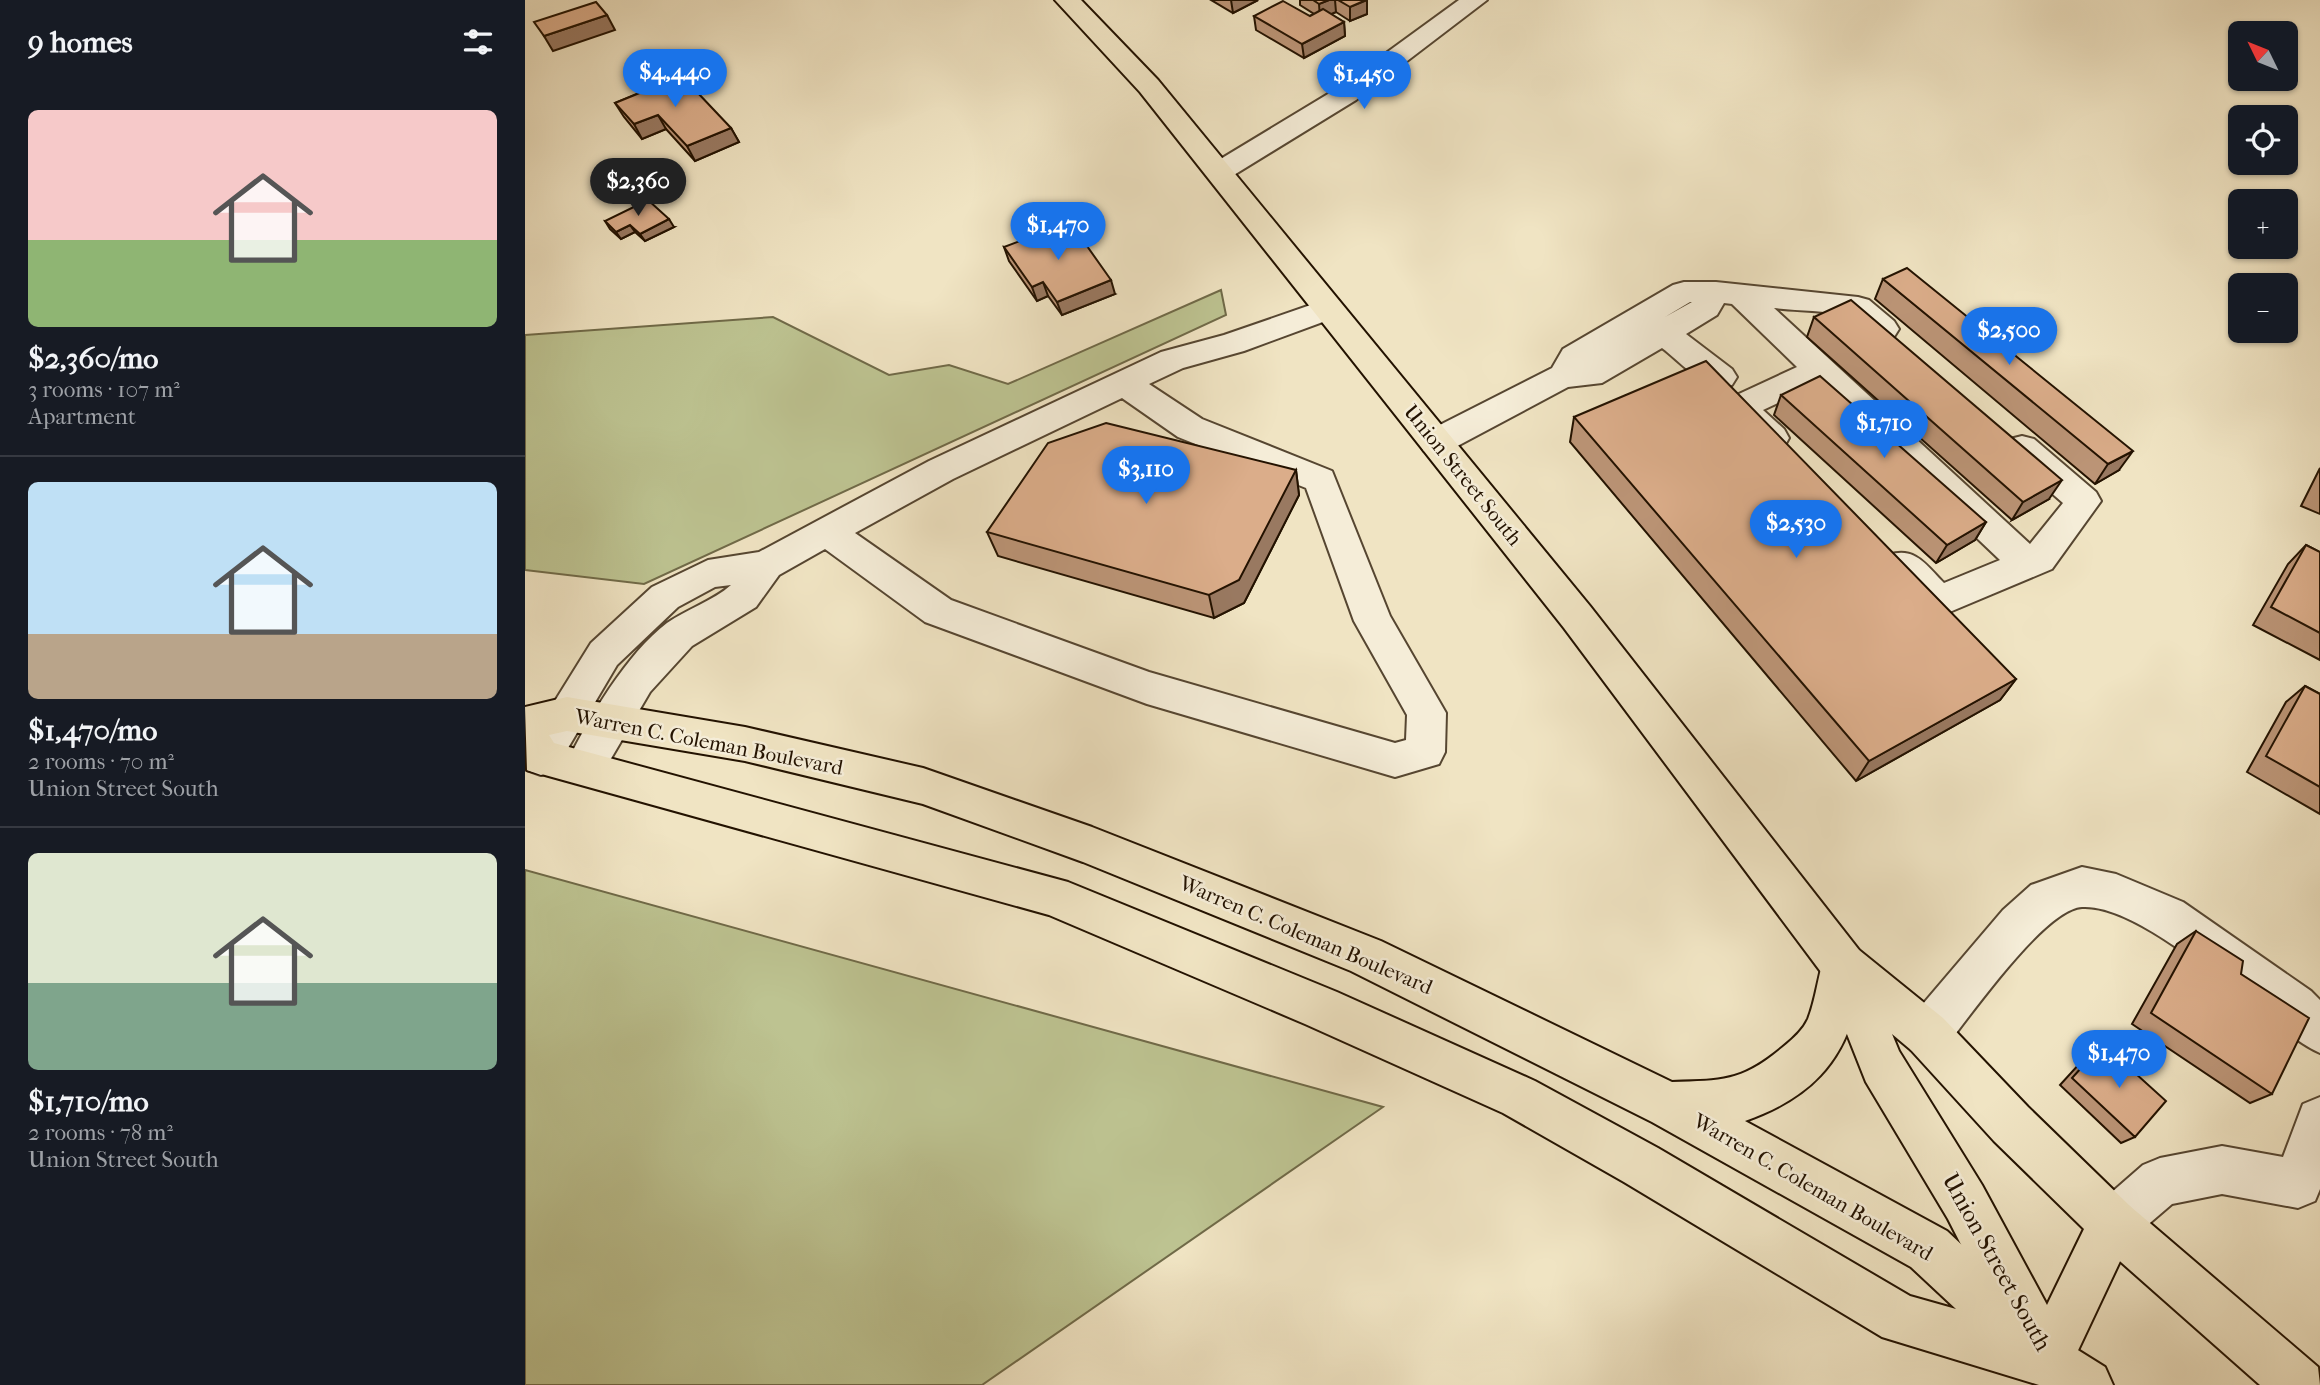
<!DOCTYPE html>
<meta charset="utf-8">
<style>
:root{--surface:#171b24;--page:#20242c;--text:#f1f3f6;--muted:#9ea1a6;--line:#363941;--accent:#1a73e8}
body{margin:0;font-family:"IM FELL French Canon",serif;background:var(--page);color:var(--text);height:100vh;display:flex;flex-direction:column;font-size:26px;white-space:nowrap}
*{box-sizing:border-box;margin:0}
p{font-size:23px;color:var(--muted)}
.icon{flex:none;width:38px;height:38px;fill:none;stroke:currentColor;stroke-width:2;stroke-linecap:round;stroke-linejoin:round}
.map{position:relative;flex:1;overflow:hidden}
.panel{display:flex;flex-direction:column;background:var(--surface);width:525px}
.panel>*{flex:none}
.needle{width:46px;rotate:313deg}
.controls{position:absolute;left:1703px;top:21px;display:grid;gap:14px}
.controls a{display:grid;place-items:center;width:70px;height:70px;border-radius:10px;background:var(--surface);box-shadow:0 2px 5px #0004;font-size:35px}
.price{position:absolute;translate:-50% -60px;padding:0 16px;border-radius:24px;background:var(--accent);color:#fff;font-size:23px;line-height:46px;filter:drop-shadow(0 2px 4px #0008)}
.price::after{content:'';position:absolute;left:50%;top:42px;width:21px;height:16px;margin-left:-10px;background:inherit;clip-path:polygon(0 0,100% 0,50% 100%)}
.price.current{background:#222;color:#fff}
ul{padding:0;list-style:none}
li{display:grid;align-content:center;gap:14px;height:371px;padding:0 28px}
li+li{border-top:2px solid var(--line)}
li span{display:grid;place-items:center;height:217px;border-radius:10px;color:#555}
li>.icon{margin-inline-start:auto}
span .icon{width:126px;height:126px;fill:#fffc;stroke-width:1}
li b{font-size:30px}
h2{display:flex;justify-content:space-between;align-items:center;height:84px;padding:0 28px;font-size:30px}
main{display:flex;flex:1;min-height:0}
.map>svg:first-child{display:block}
.green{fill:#bdc391;stroke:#706a48;stroke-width:2}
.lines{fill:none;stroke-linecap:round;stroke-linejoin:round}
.minor-casing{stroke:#564631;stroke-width:4}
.major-casing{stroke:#231200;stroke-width:4}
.highway-casing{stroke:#231200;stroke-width:4}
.minor{fill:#f5edd8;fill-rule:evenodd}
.major{fill:#f0e4c3;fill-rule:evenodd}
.highway{fill:#f0e4c3;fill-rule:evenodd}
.wall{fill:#bc9577;stroke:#231200;stroke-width:2}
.shaded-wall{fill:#997961;stroke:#231200;stroke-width:2}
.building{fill:#dbad8a;stroke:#231200;stroke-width:2}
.labels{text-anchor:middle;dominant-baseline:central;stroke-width:5;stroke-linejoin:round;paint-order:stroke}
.street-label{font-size:21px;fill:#231200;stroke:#f5edd8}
.near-street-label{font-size:24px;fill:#231200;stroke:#f5edd8}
</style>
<main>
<section class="panel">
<h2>9 homes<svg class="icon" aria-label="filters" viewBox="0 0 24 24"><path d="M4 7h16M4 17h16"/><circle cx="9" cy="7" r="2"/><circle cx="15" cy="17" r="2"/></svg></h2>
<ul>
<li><span style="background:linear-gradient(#f6c9c9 60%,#8fb573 0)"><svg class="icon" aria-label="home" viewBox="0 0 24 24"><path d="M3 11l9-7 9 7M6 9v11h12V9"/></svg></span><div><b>$2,360/mo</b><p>3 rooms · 107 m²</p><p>Apartment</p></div></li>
<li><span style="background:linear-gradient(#bfe0f5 70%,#b9a48a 0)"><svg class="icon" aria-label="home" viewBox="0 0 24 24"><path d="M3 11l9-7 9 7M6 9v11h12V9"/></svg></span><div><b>$1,470/mo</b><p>2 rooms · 70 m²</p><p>Union Street South</p></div></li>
<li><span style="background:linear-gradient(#dfe7d0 60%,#7fa58c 0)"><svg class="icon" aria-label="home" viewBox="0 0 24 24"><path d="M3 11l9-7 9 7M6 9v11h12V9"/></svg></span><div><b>$1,710/mo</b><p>2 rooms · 78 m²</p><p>Union Street South</p></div></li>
</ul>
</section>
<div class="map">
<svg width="1795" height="1385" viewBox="0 0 1795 1385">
<rect width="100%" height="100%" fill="#f0e4c3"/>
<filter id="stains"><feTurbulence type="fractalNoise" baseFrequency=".00286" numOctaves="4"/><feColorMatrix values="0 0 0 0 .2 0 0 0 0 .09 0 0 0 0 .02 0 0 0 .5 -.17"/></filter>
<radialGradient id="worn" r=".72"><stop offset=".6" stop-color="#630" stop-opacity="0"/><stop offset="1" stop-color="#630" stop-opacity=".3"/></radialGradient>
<!-- green -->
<path class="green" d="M696,290L701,315L119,584L0,570V335L248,317L364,375L424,365L483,384Z
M0,870L858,1107L457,1385H0Z"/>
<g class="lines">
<defs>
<path id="minor" d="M934,0H962L831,100L704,178L694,181L684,178L680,172L684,166L813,88Z
M1159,282H1191L1333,297L1344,300L1369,321L1374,329L1369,337C1340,345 1343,322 1322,316C1299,310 1272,311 1249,308L1505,544L1538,503L1485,457L1480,448L1485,439L1497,436L1509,439L1571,492L1576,501L1527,569L1427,611C1421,613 1416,616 1411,615C1395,612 1366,579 1359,565L1364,555C1390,546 1402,566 1419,583L1475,560L1291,385L1238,410L1259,429L1264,438L1259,447C1234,454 1210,428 1199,407L1203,399L1272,367L1207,304L1199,303L1192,315L1161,334L1207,369L1212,377L1207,385C1181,393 1157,363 1137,348L1077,383L1043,387L923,451L911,454L899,451L894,442L899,433L1027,368L1038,349L1148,285ZM1165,302H1167L1140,317Z
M803,299L814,302L818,309L814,316L719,351L658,368L624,384L677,419L807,471L865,616L921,713L920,752L914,764L870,777L622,704L400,622L300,549L254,575L231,607L167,646L125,692L74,779L60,785L46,779L40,767C61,722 102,653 142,623C162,609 188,601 206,585L190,587L153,607L92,665L30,770L16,775L2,770V746L66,643L127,587L183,560L234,552L404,461L636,352L699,335ZM597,398L653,437L781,488L829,621L882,715L881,740L870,743L624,672L426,600L330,533L428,479Z
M1557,867L1591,874L1658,902L1786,991L1795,1000V1053C1768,1041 1746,1017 1722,999C1684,972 1605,904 1557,907C1519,909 1443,1019 1418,1050L1402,1057L1386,1050L1379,1034L1386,1018L1478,910L1506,885Z
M1795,1097V1189L1790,1201L1773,1208L1697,1194L1647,1204L1605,1240L1588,1248L1571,1240L1563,1223L1571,1206L1618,1165L1635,1158L1697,1146L1758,1157L1778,1104Z"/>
<path id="major" d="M530,0H556L633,80L1065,606L1334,950L1418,1018L1503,1107L1605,1206L1613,1223L1540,1378L1524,1385L1504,1378L1497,1358L1493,1356L1423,1219L1341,1082L1299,976L1039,628L615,92ZM1367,1034L1386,1050L1469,1141L1559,1229L1522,1305L1457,1185L1374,1051Z"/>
<path id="highway" d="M42,697L220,727L398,768L567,827L856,941L1147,1082C1199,1080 1216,1082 1258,1047C1268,1039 1278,1030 1283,1019C1292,996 1293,972 1302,950L1318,944L1334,950C1342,970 1337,976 1333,997C1320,1063 1283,1099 1220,1121L1422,1231L1540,1342L1580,1367L1588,1385H1514L1357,1337L1099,1182L978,1113L780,1024L524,915L2,770L0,707ZM42,731L220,761L398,804L558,862L826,971L1127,1122L1386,1267L1431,1309L1385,1296L1133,1148L1010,1081L812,992L543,882L29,743L24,735Z
M1588,1198L1605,1206L1793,1367L1795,1385H1735L1571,1240L1563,1223L1571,1206Z"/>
</defs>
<!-- minor casing -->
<use href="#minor" class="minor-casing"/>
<!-- major casing -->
<use href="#major" class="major-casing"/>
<!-- highway casing -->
<use href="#highway" class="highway-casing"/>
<!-- minor -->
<use href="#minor" class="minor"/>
<!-- major -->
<use href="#major" class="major"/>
<!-- highway -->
<use href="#highway" class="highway"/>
</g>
<!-- wall -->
<path class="wall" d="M686,0H733L708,13Z
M775,0H842V14L825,21L811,12L805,14L819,22L820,36L779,58L731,30L729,16H785L789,14L775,5Z
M112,90L206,128L214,142L170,161L141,129L117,139L99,117L90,103L114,93Z
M80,221L149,227L120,241L110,232L96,239L85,229Z
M479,247L590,294L537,315L523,296L512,301L484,261Z
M1358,279L1594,470L1570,484L1350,299Z
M1289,317L1524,499L1487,520L1282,337Z
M1256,395L1461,522L1450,540L1411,563L1249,415Z
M1049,417L1491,679L1475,700L1331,781L1045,442Z
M1795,468V514L1776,506Z
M771,470L774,495L719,603L689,618L473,556L462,532Z
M1781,545L1795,552V660L1728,625L1763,564Z
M1780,686L1795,694V814L1722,772L1761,702Z
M1671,931L1747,1094L1725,1103L1607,1024L1652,944Z
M1578,1044L1610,1137L1596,1143L1535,1085L1566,1051Z"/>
<!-- shaded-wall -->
<path class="shaded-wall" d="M706,0H733L708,13Z
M804,0H810L811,12L795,19L794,4Z
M842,0V14L825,21V7Z
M82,15L90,30L28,51L19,36Z
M819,22L820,36L779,58L777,44Z
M133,115L141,129L117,139L109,124Z
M206,128L214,142L170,161L162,146Z
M144,219L149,227L120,241L115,234Z
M105,225L110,232L96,239L91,232Z
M586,280L590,294L537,315L532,302Z
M518,282L523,296L512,301L507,287Z
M1608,451L1594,470L1570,484L1583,464Z
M771,470L774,495L719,603L689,618L684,595Z
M1537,480L1524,499L1487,520L1498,502Z
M1461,522L1450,540L1411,563L1422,545Z
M1491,679L1475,700L1331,781L1344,761Z"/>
<!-- building -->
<path class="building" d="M788,0H804L794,4Z
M813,0H841L825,7Z
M758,1L785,16L798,9L819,22L777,44L729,16Z
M71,2L82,15L19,36L9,22Z
M154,73L206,128L162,146L133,115L109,124L90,103L115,93L112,90Z
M123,200L144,219L115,234L105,225L91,232L80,221Z
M545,222L586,280L532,302L518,282L507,287L479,247Z
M1382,268L1608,451L1583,464L1358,279Z
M1326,300L1537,480L1498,502L1289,317Z
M1181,361L1491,679L1344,761L1049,417Z
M1295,376L1461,522L1422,545L1256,395Z
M581,423L771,470L714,580L684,595L462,532L523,443Z
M1781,545L1795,552V633L1746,607Z
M1780,686L1795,694V787L1741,756Z
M1671,931L1718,961L1716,974L1784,1018L1747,1094L1626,1013Z
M1578,1044L1641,1101L1610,1137L1547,1078Z"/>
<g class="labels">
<!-- street labels -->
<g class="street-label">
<text transform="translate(938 475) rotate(51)">Union Street South</text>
<text transform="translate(184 742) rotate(11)">Warren C. Coleman Boulevard</text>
<text transform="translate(781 935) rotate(23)">Warren C. Coleman Boulevard</text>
<text transform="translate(1288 1187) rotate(30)">Warren C. Coleman Boulevard</text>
</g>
<!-- near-street labels -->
<g class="near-street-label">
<text transform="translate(1472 1262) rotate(61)">Union Street South</text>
</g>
</g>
<rect width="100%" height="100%" filter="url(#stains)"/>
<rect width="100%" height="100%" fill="url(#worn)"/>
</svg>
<div class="controls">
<a><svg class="needle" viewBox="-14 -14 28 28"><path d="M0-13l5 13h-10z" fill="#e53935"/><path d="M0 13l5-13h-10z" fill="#9ea1a6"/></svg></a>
<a><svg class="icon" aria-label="locate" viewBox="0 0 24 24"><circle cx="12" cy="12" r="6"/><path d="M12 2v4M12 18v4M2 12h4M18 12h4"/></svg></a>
<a>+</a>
<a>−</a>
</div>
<b class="price" style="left:150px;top:109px">$4,440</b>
<b class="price" style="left:839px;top:111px">$1,450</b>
<b class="price current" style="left:113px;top:218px">$2,360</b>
<b class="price" style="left:533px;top:262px">$1,470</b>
<b class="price" style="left:1484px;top:367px">$2,500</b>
<b class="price" style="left:1359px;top:460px">$1,710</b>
<b class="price" style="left:621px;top:506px">$3,110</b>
<b class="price" style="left:1271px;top:560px">$2,530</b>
<b class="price" style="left:1594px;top:1090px">$1,470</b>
</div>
</main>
